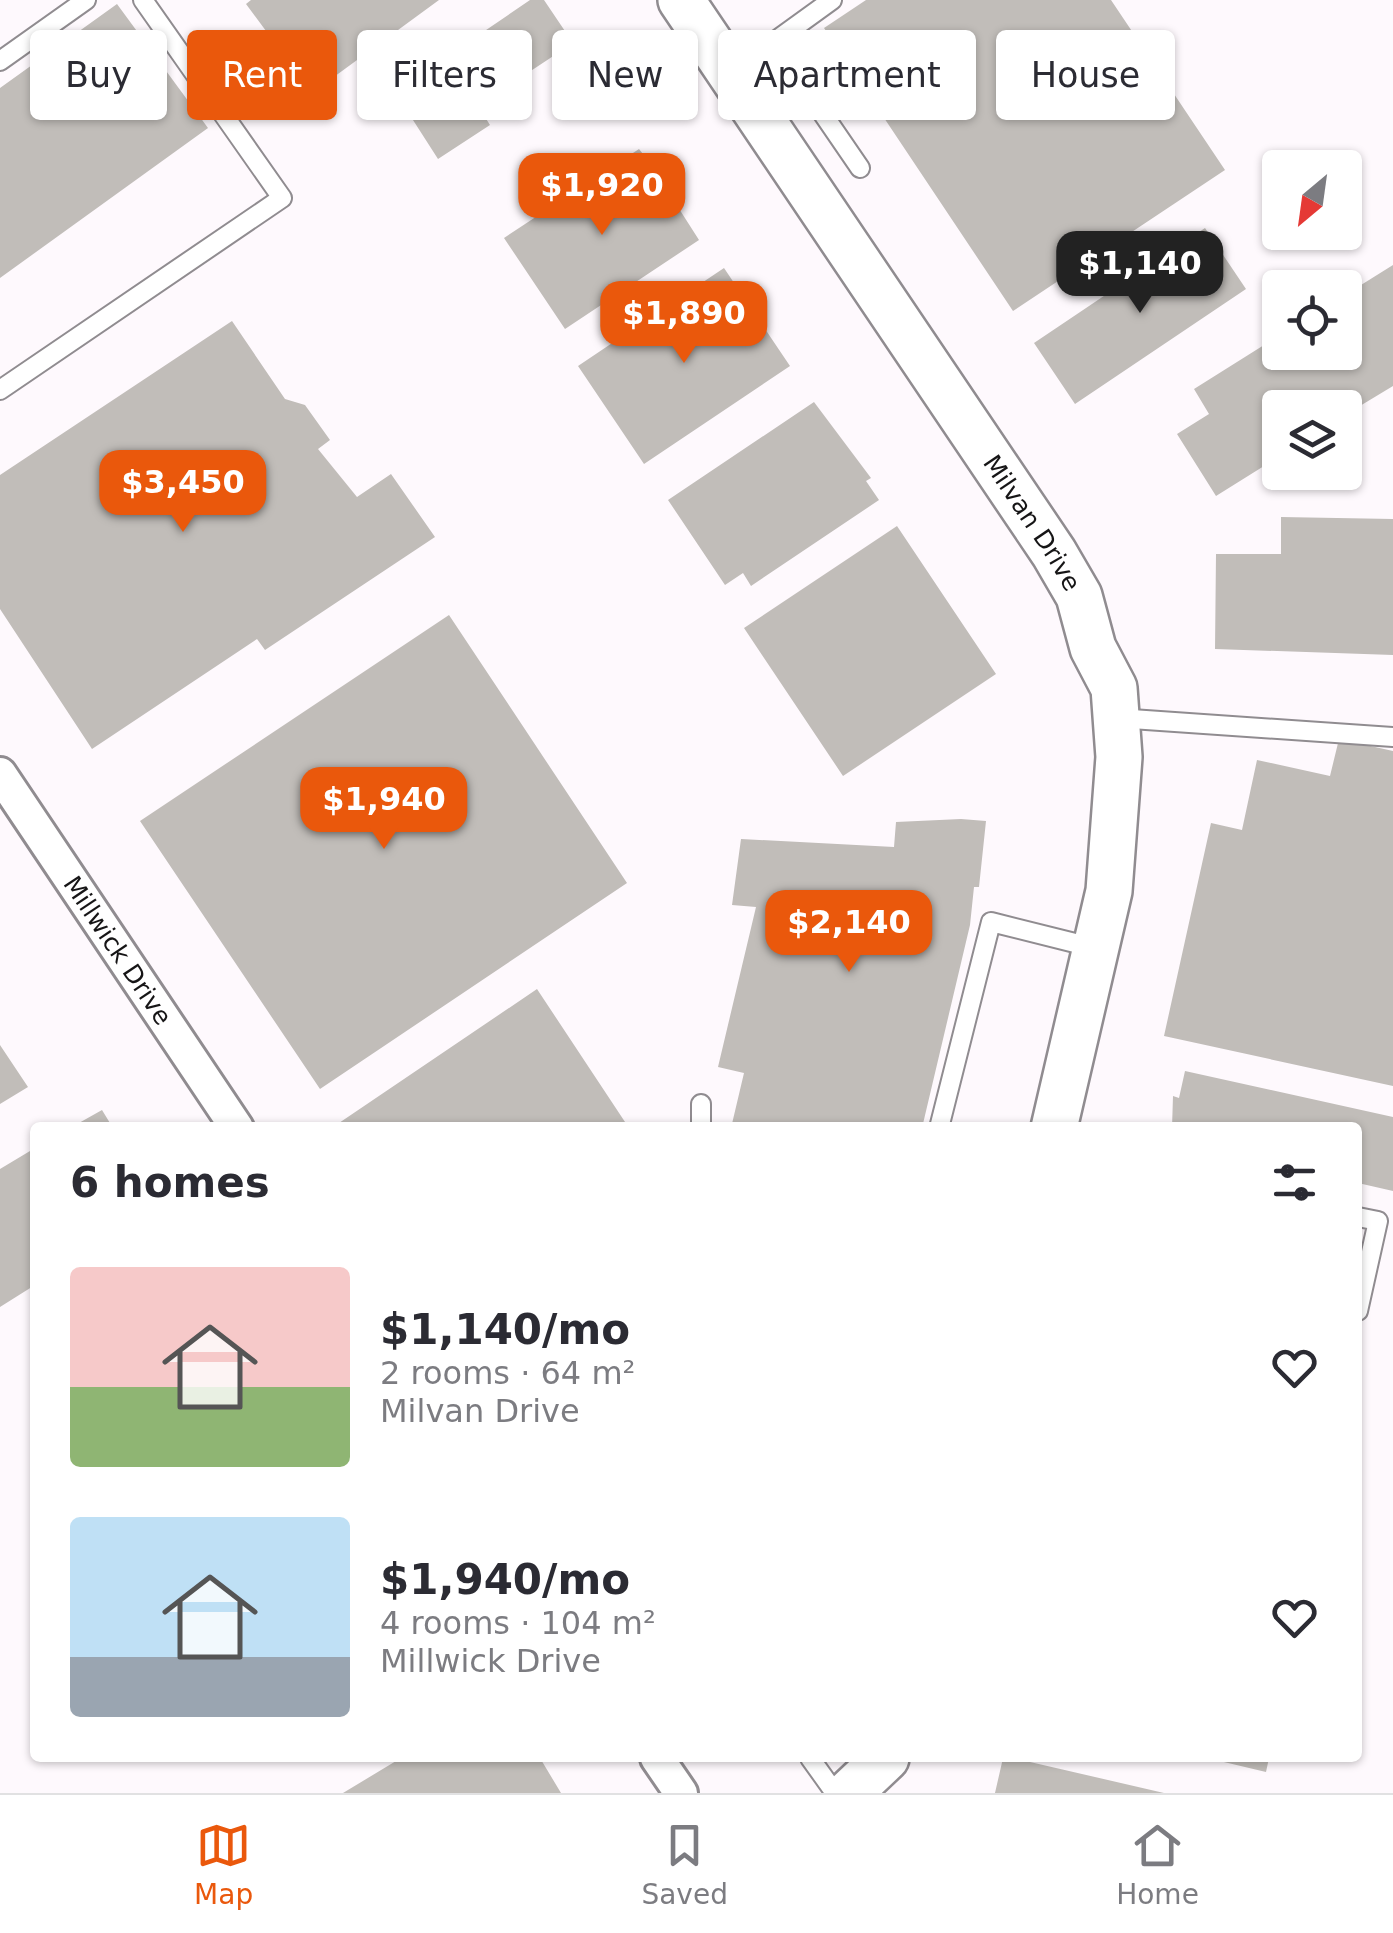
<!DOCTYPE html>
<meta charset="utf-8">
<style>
:root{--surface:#fff;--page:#f7f7f7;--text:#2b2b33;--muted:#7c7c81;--line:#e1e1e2;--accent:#ea580c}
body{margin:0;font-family:"DejaVu Sans",sans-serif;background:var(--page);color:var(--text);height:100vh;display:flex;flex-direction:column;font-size:38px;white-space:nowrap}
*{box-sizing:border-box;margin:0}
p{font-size:32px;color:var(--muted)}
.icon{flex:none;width:55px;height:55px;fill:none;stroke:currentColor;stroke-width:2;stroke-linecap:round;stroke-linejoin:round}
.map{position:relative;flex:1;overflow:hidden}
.drawer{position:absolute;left:30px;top:1122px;width:1332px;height:640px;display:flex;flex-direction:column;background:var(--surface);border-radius:10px;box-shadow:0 2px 8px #0004}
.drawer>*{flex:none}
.top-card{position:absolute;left:30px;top:30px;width:1335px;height:90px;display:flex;gap:20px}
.needle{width:65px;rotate:209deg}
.fabs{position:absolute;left:1262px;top:150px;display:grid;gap:20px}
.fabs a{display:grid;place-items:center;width:100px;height:100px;border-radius:10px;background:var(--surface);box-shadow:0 2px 8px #0004;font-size:50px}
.price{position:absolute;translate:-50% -85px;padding:0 22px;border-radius:20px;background:var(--accent);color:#fff;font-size:32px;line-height:65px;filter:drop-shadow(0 2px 5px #0008)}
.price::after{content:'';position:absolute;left:50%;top:60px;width:30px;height:22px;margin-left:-15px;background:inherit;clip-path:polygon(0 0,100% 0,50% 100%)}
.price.active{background:#222;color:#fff}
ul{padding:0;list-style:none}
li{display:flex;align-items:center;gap:30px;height:250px;padding:0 40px}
li span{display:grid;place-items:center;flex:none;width:280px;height:200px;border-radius:10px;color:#555}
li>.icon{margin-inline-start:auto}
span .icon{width:120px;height:120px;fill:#fffc;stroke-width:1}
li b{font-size:42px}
h2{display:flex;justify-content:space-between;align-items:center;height:120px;padding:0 40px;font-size:42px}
.chip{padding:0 35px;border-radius:10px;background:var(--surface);box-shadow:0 2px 8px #0004;font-size:35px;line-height:90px}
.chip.active{background:var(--accent);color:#fff}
.tabs{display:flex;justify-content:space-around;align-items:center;height:140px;border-top:2px solid var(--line);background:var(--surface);font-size:28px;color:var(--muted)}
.tabs a{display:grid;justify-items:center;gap:5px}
.tabs .active{color:var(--accent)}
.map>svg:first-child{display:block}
.building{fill:#c1bdb9}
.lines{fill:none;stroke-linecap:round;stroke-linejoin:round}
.lane-casing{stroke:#908c90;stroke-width:22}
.street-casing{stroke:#908c90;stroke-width:38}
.secondary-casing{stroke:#908c90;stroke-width:50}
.lane{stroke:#fff;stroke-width:18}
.street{stroke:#fff;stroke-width:32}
.secondary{stroke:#fff;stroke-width:45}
.labels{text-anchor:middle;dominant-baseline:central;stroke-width:8;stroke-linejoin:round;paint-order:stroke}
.street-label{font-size:25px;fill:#161516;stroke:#fef9fd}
</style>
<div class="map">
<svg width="1393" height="1793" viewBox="0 0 1393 1793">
<rect width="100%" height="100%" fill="#fef9fd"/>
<!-- building -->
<path class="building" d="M251,0H439L312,93L246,4Z
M530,0H544L573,43L478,106L490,125L438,159L395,92Z
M866,0H1111L1225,170L1013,311L824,28Z
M117,4L208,128L0,278V88Z
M639,149L680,201L676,204L699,240L565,329L504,238Z
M1205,228L1246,289L1075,404L1034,343Z
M1393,265V386L1345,415V408H1280V456L1216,496L1177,434L1209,414L1194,389L1280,335V352H1345V295Z
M724,268L790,366L644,464L578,366Z
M232,321L285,399L305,405L330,440L318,449L357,497L391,474L435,537L265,650L257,639L92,749L0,609V475Z
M814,402L871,478L866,481L879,500L751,586L743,573L725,585L668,500Z
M1281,517L1393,519V655L1215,649L1216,554H1281Z
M897,526L996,674L843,776L744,628Z
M449,615L627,883L320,1089L140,821Z
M1339,739L1393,751V1086L1164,1036L1211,823L1242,830L1257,760L1330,776Z
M961,819L986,821L979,887H974L970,925L922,1128H731L744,1073L718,1067L756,907L732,905L741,839L894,847L896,822Z
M537,989L629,1128H342L339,1123Z
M0,1045L28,1087L0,1104Z
M1185,1071L1393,1117V1191L1358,1183V1128H1172L1173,1096L1179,1098Z
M102,1110L113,1128H70Z
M35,1148V1285L0,1307V1169Z
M401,1758H540L561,1793H343Z
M1003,1758H1013L1164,1793H995Z
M1207,1758H1269L1266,1772Z"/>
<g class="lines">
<defs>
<path id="lane" d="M773,41L860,168
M0,61L86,0
M731,73L832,0
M0,390L282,198L143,0
M1117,718L1393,737
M701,1104V1128
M939,1128L991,922L1095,948
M1358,1217L1378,1221L1358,1311
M810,1758L835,1793"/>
<g id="street">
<path id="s1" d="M0,774L237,1128"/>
<path d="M657,1758L681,1793"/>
</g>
<g id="secondary">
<path id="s2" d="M681,0L1054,553L1079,596L1093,648L1114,688L1119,757L1109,891L1054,1128"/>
<path d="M849,1793L886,1758"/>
</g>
</defs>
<!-- lane casing -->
<use href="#lane" class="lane-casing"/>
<!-- street casing -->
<use href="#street" class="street-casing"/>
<!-- secondary casing -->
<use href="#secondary" class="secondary-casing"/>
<!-- lane -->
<use href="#lane" class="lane"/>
<!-- street -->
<use href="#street" class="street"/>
<!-- secondary -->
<use href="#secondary" class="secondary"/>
</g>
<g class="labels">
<!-- street labels -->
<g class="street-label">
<text stroke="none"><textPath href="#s2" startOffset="630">Milvan Drive</textPath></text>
<text stroke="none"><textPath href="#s1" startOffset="212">Millwick Drive</textPath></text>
</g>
</g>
</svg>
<div class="fabs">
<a><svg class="needle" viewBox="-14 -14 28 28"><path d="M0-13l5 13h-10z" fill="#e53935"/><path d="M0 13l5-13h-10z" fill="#7c7c81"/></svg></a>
<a><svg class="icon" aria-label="locate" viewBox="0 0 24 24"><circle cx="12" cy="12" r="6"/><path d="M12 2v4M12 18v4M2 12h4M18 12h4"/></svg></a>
<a><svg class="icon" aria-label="layers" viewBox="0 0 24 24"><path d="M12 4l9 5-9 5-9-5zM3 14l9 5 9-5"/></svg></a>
</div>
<b class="price" style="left:602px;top:238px">$1,920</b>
<b class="price active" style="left:1140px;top:316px">$1,140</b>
<b class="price" style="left:684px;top:366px">$1,890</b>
<b class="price" style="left:183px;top:535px">$3,450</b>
<b class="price" style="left:384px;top:852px">$1,940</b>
<b class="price" style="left:849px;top:975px">$2,140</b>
<div class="top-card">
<a class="chip">Buy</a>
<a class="chip active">Rent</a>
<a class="chip">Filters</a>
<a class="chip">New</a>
<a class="chip">Apartment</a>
<a class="chip">House</a>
</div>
<section class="drawer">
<h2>6 homes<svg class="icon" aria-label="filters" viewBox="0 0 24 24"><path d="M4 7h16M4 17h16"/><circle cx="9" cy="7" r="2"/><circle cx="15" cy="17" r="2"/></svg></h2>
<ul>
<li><span style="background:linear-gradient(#f6c9c9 60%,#8fb573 0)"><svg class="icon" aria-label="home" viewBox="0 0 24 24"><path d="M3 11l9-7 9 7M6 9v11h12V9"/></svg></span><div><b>$1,140/mo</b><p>2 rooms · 64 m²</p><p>Milvan Drive</p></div><svg class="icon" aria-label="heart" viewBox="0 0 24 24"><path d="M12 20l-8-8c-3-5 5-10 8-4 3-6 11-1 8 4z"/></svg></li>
<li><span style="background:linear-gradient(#bfe0f5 70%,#9aa5b1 0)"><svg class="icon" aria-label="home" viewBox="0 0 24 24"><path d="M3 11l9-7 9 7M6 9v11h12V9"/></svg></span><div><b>$1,940/mo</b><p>4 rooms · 104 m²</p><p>Millwick Drive</p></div><svg class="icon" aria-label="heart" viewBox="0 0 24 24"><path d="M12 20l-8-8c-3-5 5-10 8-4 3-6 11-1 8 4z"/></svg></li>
</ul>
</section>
</div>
<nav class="tabs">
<a class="active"><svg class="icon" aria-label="map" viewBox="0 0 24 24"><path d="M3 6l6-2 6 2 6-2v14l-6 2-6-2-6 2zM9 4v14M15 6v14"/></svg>Map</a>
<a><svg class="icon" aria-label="saved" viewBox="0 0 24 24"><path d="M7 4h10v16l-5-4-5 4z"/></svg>Saved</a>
<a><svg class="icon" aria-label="home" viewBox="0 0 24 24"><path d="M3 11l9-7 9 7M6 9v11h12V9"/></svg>Home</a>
</nav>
